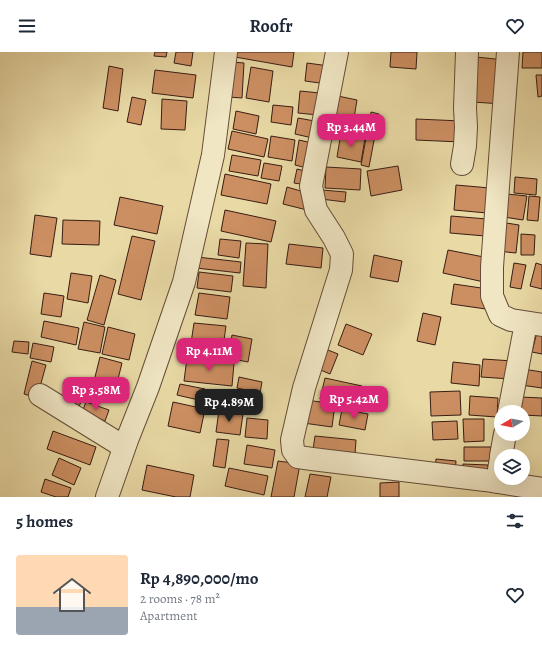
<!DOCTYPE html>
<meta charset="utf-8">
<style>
:root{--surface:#fff;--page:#f6f6f7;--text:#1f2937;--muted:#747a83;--line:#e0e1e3;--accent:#db2777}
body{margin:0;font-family:Alegreya,serif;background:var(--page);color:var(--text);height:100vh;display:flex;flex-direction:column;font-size:15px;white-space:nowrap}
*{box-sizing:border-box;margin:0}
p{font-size:13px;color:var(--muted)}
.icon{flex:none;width:22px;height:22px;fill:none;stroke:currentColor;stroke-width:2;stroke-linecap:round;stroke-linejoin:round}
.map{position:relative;height:445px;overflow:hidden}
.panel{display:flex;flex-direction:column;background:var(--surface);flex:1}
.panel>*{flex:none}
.needle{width:26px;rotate:260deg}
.fabs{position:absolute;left:494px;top:353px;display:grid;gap:8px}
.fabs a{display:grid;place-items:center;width:36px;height:36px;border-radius:50%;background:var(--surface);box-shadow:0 4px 16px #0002;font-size:20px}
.price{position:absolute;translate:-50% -34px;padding:0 9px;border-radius:8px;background:var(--accent);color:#fff;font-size:13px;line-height:26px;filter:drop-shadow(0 1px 2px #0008)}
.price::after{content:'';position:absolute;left:50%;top:24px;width:12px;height:9px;margin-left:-6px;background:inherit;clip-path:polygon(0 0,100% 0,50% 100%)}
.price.selected{background:#222;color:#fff}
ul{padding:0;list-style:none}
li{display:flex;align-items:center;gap:12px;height:100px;padding:0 16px}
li+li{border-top:1px solid var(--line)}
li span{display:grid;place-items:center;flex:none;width:112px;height:80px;border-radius:4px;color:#555}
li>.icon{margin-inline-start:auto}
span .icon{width:48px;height:48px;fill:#fffc;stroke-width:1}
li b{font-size:17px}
h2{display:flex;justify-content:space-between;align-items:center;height:48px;padding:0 16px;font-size:17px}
header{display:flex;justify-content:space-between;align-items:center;height:52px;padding:0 16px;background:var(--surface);font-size:18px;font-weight:700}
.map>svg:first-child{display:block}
.building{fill:#cc8f62;stroke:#391d13}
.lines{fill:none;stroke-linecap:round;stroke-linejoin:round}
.minor-casing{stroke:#654c38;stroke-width:24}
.minor{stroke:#f0e6c4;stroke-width:22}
</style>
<header><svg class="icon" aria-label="menu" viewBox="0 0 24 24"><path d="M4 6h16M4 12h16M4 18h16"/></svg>Roofr<svg class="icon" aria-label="heart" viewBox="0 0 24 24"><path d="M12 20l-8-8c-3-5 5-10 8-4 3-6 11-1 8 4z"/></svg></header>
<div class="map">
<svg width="542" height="445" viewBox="0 0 542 445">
<rect width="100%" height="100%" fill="#e8d9a5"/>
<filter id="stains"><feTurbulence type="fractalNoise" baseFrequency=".005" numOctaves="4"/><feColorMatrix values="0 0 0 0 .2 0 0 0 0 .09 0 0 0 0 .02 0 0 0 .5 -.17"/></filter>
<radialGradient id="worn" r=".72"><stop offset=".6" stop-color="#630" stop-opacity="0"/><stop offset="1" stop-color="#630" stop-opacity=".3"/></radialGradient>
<!-- building -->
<path class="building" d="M155,0H167L166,5L154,4Z
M176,0H193L191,14L174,11Z
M236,0H294L292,15L235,5Z
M391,0H417L416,17L390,15Z
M523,0H542V16H522Z
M476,5L505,8L502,52L473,50Z
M231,10L244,11L242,46L229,45Z
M307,11L329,14L327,32L305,29Z
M109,14L123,17L118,59L103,56Z
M251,15L273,19L269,50L246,46Z
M155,18L196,23L193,46L152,41Z
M536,23H542V44L538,45Z
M300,39L320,41L318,63L298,61Z
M333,43L357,48L353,72L328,67Z
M132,45L146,48L141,73L127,70Z
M162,47L187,49L185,78L161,77Z
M273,53L293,55L291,73L271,70Z
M236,59L259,64L256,82L233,77Z
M371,60L379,62L369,115L361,113Z
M298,66L320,70L317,87L295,82Z
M416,67L462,69L461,90L416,88Z
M232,79L268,87L264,105L228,97Z
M341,81L365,86L361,110L337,105Z
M271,84L295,88L292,109L268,105Z
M299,88L312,91L307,116L295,113Z
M232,103L261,108L258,124L229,119Z
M264,111L282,114L279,129L261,126Z
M398,114L402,138L371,144L367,119Z
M326,115L361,117L360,138L325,136Z
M297,117L309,120L307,133L294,131Z
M225,122L271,132L267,152L221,143Z
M515,125L537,127L536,143L514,141Z
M456,133L490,136L487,161L454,158Z
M287,135L311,142L307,158L283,152Z
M322,138L346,140L345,150L321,147Z
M507,142L527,144L523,168L504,165Z
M529,144L540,145L538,169L527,168Z
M120,145L163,154L157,182L114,173Z
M225,158L276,169L271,190L221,179Z
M35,163L57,166L51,205L30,202Z
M451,164L487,167L485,184L450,181Z
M63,168L100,169L99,193L62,192Z
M500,170L519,173L516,201L497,199Z
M521,182L535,183L534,203H521Z
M132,184L155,189L141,248L118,242Z
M220,187L241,189L239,206L218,203Z
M246,191L268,192L266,236L243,234Z
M289,192L323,196L321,216L286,212Z
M448,198L489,206L484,230L443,221Z
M374,203L402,209L398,230L370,225Z
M197,205L241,210L240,221L196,216Z
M514,211L526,213L521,237L510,235Z
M536,211L542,213V237L530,234Z
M199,220L233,224L231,240L197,236Z
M71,221L92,224L88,251L67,247Z
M100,223L116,228L104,273L87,268Z
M454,232L488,237L486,257L451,252Z
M44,241L64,244L61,265L41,262Z
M199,241L230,245L227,267L195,263Z
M423,261L441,265L435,293L417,289Z
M44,269L79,276L76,293L41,285Z
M84,270L105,275L100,301L78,297Z
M194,271L226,274L223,295L191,291Z
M346,272L372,282L363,303L338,293Z
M108,275L135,282L129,308L102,302Z
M538,276L542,277V302L532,300Z
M232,283L252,287L248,310L228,306Z
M14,289L29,290L28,302L12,300Z
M33,291L54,295L51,310L30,306Z
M323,296L338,302L330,322L316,316Z
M100,305L122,311L116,335L94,329Z
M187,306L234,311L232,334L184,329Z
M483,307L513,309L511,327L481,325Z
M32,309L46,313L37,346L24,342Z
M453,310L480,313L479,334L451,331Z
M523,317L542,320V336L521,333Z
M239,325L262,330L260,341L237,336Z
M325,326L362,334L358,356L320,347Z
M180,332L205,337L203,349L177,343Z
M67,338L83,345L78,357L62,350Z
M460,339L461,363L431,364L430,340Z
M470,344L498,346L497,365L469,363Z
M520,345L542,346V364L523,363V360H520Z
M306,348L335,352L332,375L303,371Z
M86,350L109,358L105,369L82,360Z
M173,350L205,357L200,381L168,374Z
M342,357L368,362L365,378L339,373Z
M219,358L243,362L240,383L216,380Z
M247,366L268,368L267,387L245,385Z
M463,367H484V389L464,390Z
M457,369L458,387L433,388L432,370Z
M53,379L96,395L90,413L47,397Z
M315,384L356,388L355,402L313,398Z
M217,387L229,388L225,416L213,414Z
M247,393L275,398L272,416L244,412Z
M464,395H491L492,409H464Z
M59,406L81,416L74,433L52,423Z
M436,407L456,409L455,422L435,420Z
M278,409L300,412L294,445H271Z
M463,412L488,413V423L462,422Z
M147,413L194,423L190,445H176L142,438Z
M229,416L268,424L264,443L225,434Z
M310,422L331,425L327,445H305Z
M45,427L71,436L68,445H56L41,440Z
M399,430V445H380V431Z"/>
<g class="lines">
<defs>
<path id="minor" d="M337,0L311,134L316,158L334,186L342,202L341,218L304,336L292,388L293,398L298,405L312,407L485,428L542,437
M508,0L492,215V244L500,263L511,268L542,273
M462,112L465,94L466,75L465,56L467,0
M40,343L124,395
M509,360L526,271
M501,404L505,382
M497,430L501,406
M107,445L127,388L148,335L184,230L213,103L226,0"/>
</defs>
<!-- minor casing -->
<use href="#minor" class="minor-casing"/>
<!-- minor -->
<use href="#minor" class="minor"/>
</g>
<rect width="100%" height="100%" filter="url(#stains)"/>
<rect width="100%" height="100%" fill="url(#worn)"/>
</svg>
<div class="fabs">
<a><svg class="needle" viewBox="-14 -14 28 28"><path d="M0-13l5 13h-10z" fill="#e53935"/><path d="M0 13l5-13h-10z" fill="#747a83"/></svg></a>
<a><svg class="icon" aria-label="layers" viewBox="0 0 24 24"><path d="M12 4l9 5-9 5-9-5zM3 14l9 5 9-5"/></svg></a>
</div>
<b class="price" style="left:351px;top:96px">Rp 3.44M</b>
<b class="price" style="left:209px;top:320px">Rp 4.11M</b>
<b class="price" style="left:96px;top:359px">Rp 3.58M</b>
<b class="price" style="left:354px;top:368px">Rp 5.42M</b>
<b class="price selected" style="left:229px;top:371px">Rp 4.89M</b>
</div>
<section class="panel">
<h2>5 homes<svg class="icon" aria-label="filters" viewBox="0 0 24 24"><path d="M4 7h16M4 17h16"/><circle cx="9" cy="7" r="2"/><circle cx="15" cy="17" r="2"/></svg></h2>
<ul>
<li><span style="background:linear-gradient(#ffd9b3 65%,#9aa5b1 0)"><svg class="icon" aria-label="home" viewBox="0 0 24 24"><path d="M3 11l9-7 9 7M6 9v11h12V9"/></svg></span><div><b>Rp 4,890,000/mo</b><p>2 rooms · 78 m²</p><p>Apartment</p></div><svg class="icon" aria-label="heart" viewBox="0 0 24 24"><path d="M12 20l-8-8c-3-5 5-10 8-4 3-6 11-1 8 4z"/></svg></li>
</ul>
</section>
